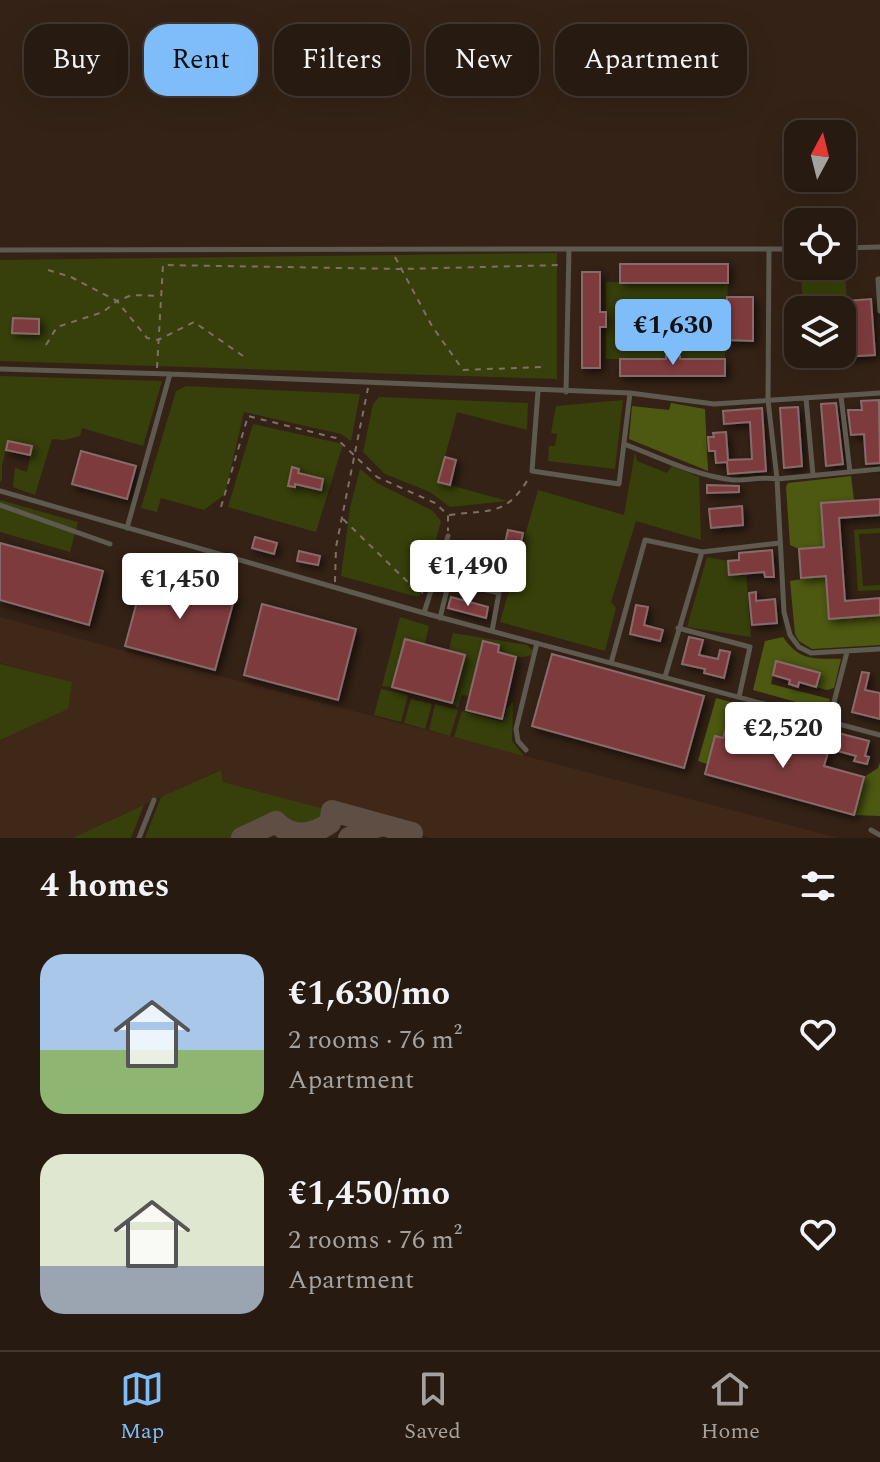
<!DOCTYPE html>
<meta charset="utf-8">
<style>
:root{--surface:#271a10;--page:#2f2319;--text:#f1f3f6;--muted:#a4a19f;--line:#433830;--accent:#7fbdfa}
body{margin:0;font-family:Spectral,serif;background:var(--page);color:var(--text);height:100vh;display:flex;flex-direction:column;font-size:30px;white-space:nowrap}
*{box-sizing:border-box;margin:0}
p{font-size:26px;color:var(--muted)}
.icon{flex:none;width:44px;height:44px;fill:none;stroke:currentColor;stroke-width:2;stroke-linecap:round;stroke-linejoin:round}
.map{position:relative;height:838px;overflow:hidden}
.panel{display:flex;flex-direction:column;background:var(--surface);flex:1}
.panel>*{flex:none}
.top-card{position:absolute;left:24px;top:24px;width:832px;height:72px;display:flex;gap:16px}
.needle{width:52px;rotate:7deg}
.tools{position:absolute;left:784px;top:120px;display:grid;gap:16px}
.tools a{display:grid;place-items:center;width:72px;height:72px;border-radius:16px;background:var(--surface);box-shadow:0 8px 32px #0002,0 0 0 2px var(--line);font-size:40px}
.price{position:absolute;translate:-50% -68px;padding:0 18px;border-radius:8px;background:#fff;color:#222;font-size:26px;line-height:52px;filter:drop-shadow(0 2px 4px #0008)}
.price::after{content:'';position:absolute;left:50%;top:48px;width:24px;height:18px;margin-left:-12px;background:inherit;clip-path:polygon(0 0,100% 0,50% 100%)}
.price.on{background:var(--accent);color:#111}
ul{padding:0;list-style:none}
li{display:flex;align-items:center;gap:24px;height:200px;padding:0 40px}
li span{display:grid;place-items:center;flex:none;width:224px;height:160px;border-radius:24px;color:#555}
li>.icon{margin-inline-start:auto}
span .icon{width:96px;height:96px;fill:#fffc;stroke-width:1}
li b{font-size:34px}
h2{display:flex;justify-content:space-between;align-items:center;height:96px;padding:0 40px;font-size:34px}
.chip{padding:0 28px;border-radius:24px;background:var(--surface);box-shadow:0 8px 32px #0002,0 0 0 2px var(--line);font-size:28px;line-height:72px}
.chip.on{background:var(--accent);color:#111}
.tab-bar{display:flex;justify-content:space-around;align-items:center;height:112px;border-top:2px solid var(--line);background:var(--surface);font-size:22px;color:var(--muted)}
.tab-bar a{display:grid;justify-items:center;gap:4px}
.tab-bar .on{color:var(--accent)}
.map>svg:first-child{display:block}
.built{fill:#402819}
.green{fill:#37400a}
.forest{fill:#4d5910}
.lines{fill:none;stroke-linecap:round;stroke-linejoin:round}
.taxiway{stroke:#5f4e44;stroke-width:22}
.building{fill:#7e3a3c;stroke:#876b6a;stroke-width:2;filter:url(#shadow)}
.path{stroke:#7f6f65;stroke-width:2;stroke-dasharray:6 6;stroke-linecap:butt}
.service{stroke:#5e5a50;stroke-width:5}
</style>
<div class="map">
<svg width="880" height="838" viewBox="0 0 880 838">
<defs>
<filter id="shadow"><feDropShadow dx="3.5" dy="3.5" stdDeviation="4" flood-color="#0009"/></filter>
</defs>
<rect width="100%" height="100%" fill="#342216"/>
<!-- built -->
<path class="built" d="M0,617L136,654L838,838H431L223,782L220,770L72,838H0V740L67,709L72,683L0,663Z"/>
<!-- green -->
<path class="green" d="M557,253V379L0,361V260Z
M842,256H844L847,301L803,304L800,266H842Z
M606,282L728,283L725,359H680L679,356L667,355L666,359H606Z
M0,376L162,381L143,446L82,428L80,436L64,440L52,439L35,495L13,487L15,468L27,472L32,446L8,441L2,466V480L0,482Z
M186,386L360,394L351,441L341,434L244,412L225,494L204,510L161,498L157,512L141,508L176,391Z
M379,397L528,403L527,430L457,412L438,482L508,501L450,507L430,492L385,474L363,452L373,404Z
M623,400L615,469L548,461L549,446H555L557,434L551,433L556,406Z
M253,424L343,444L316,532L228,507Z
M635,452L637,461L667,473L672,466L699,477L701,540L636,521L611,602L616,608L605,651L500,622L538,490L624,515Z
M360,469L377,483L433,511L441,521L422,593L418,597L341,576L350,508Z
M0,500L78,522L70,552L0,532Z
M880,528V533L859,534L863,586L880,585V590L858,591L854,530Z
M707,557L728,561L729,575L746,573L751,637L687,627Z
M400,617L429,626L419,670L411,668L418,642L405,639L392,687L382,686Z
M453,633L527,645L535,653C522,661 510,655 498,650L499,645L483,641L469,696L462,695L458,708L452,703L465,655L452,652L445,678L442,677Z
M0,664L72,682L68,709L0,740Z
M381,689L408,695L401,722L374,715Z
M411,699L432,704L425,729L404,723Z
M513,702L512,741L524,756L454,737L462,711L503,722L507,708Z
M435,704L458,710L450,736L429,730Z
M221,770L223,782L332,811L330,823C311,836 291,838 276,822L242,838H145L161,797Z
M144,805L131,838H72Z"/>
<!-- forest -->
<path class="forest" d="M671,403L705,409L708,471L629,439L632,406L669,410Z
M851,476L854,500L821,503L824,553L813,554L812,548L799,549L790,545L786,487L788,483Z
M826,570L829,619L880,615V645L812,649L799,641L795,634L790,581L814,577Z
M783,637C800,662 814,658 841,659L834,688L827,690L816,687L820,674L776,662L771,684L830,699L828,707L821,709L753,690L765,641Z
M716,698L834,730L828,752L727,725L723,738L715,736L707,764L698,761Z
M880,762V816L854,815L864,777L878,768Z"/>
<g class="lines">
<!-- taxiway -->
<path class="taxiway" d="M242,838L276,822C291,838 311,836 330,823L332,811L412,833L398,838
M349,838L381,825"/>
</g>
<!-- building -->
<path class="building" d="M620,264H728V283H620Z
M582,272H600V312H606V327H600V368H582Z
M727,297H753V341L727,340Z
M871,299L875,355L842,357V335L850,334L847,301Z
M13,318L39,319V334L12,333Z
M666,355L680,356V359H725V376H620V359H666Z
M879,400L880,463L866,464L864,434L851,435L848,410H862L861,401Z
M836,403L843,464L826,466L821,404Z
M798,407L802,466L784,468L780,408Z
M762,408L766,471L728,474L727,462L716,463L715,451H709L708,437H714L713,433L726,432L728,460L752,459L750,422L724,424L723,411Z
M8,441L32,446L30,455L6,450Z
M81,451L136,466L127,499L72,484Z
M445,457L456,460L450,485L438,482Z
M292,467L299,469L298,473L323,479L321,490L295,484V487L288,486Z
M707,485L739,486V492L707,493Z
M880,499V515L839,518L845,601L880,598V615L829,619L826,576L801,578L799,549L824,547L821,503Z
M742,506L743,525L711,528L709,509Z
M508,530L523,533L520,549L515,548L508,576L447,562L451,544L502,556Z
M255,537L277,543L274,554L252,548Z
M0,543L103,571L89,625L0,600Z
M772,550L774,577H765L764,572L729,575L728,561L739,560V553Z
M299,551L320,556L318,565L297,561Z
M145,572L235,596L215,670L125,646Z
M756,592V601L775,599L777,623L752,625L749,593Z
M451,597L488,607L486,618L448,608Z
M262,604L356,629L338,700L244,675Z
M636,605L648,607L644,625L663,630L660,641L630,634Z
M689,637L703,640L699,655L718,659L720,650L730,652L724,678L704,673L705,669L682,664Z
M405,639L465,655L452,703L392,687Z
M483,641L499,645L498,652L516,657L502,719L466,710Z
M552,654L704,696L684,768L532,726Z
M776,661L820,673L816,687L799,682L798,687L789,684L790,680L773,675Z
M862,672L869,673L865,690L880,693V719L852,712Z
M727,725L828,752L824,766L864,777L854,815L705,774L715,736L723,738Z
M838,733L869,741L865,756L869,757L867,764L854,761L856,756L834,750Z"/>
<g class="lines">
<!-- path -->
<path class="path" d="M395,257L432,326L463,370L542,367
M48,270L71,277L117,301L132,295L159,296
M46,345L57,327L103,312L117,301L147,338L158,340L194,322L246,358
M157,368L163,265L402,269L561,265
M221,507L248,416L336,438L377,477L435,503L448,515V531
M449,515C492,509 506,517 530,476
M343,519L416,590L423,593
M335,582L336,547L368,388"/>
<!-- service -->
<path class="service" d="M842,248L880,247
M769,249H798
M0,250L569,249
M880,279H878L880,311
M0,369L170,374L630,393L714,404L880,393
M538,391L532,471L619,484L630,393
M566,392L569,249H769L768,400L777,479L784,612L790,635L799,647L811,653L880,649
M841,396L850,472
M806,398L813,475
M624,444C659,457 695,476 733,480C748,481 762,476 777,479L880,469
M0,491L424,613L880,735
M0,505L110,544
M127,528L170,374
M424,613L448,536
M440,618L449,581L499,593L492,631
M678,628L750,647L739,697
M611,663L645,540L702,552
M665,677L702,552L780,543
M829,721L847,652
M526,750L518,741L516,729L537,643
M871,830L880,835
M139,838L154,800"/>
</g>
</svg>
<div class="tools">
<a><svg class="needle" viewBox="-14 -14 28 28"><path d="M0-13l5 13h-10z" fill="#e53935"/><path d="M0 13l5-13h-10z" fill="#a4a19f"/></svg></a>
<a><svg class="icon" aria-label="locate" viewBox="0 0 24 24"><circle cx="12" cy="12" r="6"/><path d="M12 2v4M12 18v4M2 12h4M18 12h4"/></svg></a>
<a><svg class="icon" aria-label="layers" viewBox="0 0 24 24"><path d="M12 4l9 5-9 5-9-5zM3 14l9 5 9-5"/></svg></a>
</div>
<b class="price on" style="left:673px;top:367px">€1,630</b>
<b class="price" style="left:468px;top:608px">€1,490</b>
<b class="price" style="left:180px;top:621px">€1,450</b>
<b class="price" style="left:783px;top:770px">€2,520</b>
<div class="top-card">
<a class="chip">Buy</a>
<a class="chip on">Rent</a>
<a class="chip">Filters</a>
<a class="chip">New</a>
<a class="chip">Apartment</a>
</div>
</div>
<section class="panel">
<h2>4 homes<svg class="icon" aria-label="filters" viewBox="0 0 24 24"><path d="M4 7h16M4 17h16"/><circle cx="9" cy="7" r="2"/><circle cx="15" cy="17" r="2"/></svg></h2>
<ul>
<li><span style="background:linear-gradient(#a9c7e8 60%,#8fb573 0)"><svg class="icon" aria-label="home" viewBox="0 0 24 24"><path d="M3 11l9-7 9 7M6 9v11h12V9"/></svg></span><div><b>€1,630/mo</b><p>2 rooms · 76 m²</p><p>Apartment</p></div><svg class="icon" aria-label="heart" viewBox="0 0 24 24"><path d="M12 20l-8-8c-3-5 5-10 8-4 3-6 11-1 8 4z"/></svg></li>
<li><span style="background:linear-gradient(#dfe7d0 70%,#9aa5b1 0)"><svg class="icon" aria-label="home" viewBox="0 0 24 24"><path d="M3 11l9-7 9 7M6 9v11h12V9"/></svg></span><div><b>€1,450/mo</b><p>2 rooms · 76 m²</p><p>Apartment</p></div><svg class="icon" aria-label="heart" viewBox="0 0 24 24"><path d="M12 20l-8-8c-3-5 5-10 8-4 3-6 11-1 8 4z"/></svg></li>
</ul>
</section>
<nav class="tab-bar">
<a class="on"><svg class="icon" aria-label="map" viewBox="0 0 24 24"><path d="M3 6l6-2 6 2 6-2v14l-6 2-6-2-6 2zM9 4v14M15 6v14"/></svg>Map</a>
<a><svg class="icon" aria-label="saved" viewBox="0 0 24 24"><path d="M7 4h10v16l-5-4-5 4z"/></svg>Saved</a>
<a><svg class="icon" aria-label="home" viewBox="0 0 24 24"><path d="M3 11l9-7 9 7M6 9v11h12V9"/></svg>Home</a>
</nav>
